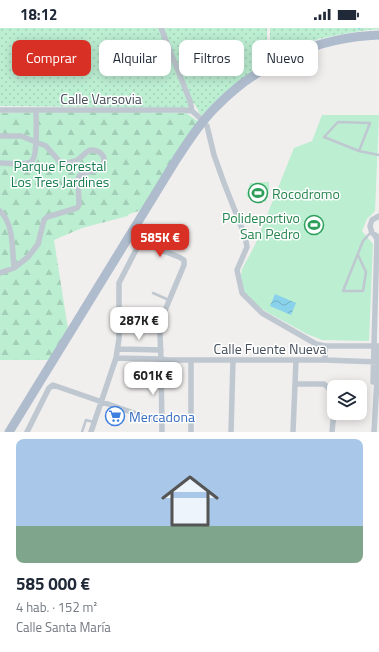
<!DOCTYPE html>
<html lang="es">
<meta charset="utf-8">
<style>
:root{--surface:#fff;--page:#f6f6f7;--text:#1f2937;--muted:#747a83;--accent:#d93025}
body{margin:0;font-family:"Titillium Web",sans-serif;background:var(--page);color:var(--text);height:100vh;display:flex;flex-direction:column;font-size:15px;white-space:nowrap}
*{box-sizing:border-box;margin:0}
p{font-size:13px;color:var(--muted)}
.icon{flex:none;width:22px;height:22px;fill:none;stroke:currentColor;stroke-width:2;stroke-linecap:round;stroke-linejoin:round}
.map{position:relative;height:404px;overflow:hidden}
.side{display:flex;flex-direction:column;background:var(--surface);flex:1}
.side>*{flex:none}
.hud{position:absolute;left:12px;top:12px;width:355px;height:36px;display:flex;gap:8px}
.fabs{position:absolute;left:327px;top:352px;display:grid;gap:8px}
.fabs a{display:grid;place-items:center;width:40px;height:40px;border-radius:8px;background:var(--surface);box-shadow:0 2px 10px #0003;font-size:20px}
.price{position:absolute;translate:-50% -34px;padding:0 9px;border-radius:8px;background:#fff;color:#222;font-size:13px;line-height:26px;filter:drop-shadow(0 1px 2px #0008)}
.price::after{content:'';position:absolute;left:50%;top:24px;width:12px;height:9px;margin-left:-6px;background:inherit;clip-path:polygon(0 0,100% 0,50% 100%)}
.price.active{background:var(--accent);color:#fff}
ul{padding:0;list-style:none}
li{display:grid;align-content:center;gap:8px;height:212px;padding:0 16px}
li span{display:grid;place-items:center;height:124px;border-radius:8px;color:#555}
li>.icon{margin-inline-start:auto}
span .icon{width:72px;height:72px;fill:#fffc;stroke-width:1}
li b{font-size:17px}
.tag{padding:0 14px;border-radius:8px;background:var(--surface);box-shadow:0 2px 10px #0003;font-size:14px;line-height:36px}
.tag.active{background:var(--accent);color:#fff}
.status{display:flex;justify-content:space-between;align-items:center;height:28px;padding:0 20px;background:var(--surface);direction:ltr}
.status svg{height:11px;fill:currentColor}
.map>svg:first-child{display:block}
.grass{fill:url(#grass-dots)}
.forest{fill:url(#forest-firs)}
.pitch{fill:#bceed2}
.water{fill:url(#water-waves)}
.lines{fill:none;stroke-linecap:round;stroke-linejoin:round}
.stream{stroke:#8ad2eb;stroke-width:1.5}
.lane{stroke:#bfc8d0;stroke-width:2.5}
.street{stroke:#bfc8d0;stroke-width:5.5}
.primary{stroke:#aebccd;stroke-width:9}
.labels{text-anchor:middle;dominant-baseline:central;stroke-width:3;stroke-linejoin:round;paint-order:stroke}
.street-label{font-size:14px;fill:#46505b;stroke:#fff}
.park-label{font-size:14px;fill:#177c4f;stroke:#fff}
.leisure-label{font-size:14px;fill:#27864d;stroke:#fff;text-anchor:start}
.shop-label{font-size:14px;fill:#366cbe;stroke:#fff;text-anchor:start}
</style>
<div class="status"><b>18:12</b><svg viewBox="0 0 49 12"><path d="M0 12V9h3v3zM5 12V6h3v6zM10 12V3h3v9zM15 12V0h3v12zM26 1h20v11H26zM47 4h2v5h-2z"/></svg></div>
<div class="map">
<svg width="379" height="404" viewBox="0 0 379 404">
<defs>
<pattern id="grass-dots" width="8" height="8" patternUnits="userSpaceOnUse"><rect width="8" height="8" fill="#bceed2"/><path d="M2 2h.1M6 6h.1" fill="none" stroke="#a3ceb7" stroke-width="1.8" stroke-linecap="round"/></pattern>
<pattern id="forest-firs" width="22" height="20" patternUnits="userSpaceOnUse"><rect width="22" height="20" fill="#bceed2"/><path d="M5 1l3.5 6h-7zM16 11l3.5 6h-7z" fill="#a3ceb7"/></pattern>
<pattern id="water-waves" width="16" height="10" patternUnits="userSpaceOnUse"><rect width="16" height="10" fill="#8ad2eb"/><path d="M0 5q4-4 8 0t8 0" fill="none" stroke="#73adc1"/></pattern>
</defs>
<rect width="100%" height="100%" fill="#f1eeee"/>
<!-- grass -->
<path class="grass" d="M0,0H267V13L270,21V0H379V1C347,4 313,10 284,24C273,28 265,36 256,43C236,57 219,71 201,88L194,75L187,80L0,78Z"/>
<!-- forest -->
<path class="forest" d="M113,83L186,85L199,94L142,182L129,186L128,188L82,200L54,212L68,301L49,332H0V85Z"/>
<!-- pitch -->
<path class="pitch" d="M322,87H379L375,183L367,191L362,203L373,216L369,313L322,312L307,306L258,279L244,264L241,248L242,241L255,217L294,120L312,113Z
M269,154V163L266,174L246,168L250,155Z"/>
<!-- water -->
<path class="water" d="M275,266L296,275L291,287L270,278Z"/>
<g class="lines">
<!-- stream -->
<path class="stream" d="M359,1L360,0"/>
<!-- lane -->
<path class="lane" d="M359,123L370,95L338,94L324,109L359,123L379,127
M358,227L366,244L363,263H343L363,213L371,204
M153,265L169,272
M82,404L86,392L93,394"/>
<!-- street -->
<path class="street" d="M161,0L190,73L192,83
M0,82H183L192,83L200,90
M207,98L214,127L224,155L245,208L247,219L237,242L242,265L262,285L316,316L325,318H379L374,404
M0,108H21L46,118L60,134C65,135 70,135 75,133C84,130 87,117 99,124C102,126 104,128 104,131C104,145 88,142 80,147L78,151L79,177L77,180L47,189L44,192L38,216L28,229L14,240L0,245
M0,135C7,135 27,138 32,133C38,126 36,92 36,82
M0,183C14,196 12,221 14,240
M377,208L372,205L370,198L372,192L379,188
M325,318V332
M118,321L161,322
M116,330L161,331L168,332H325L379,334
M373,354L377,211L375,208
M295,356H324C339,366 333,388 332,404
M27,404L49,360L53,357L154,392H162
M91,404L116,330L119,311V255L138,218L143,215L179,229L184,232V237L161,292L160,307L161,331L162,404
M191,404V332
M231,404L233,332
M293,404L296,332"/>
<!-- primary -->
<path class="primary" d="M9,404L176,132C189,112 202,92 219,76C261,34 319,9 379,7"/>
</g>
<!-- icons -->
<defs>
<symbol id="stadium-ring" viewBox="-11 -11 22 22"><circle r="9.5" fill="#fff" stroke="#2e9e5b" stroke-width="1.5"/><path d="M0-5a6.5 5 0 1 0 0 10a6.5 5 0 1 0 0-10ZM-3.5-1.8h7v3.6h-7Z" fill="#2e9e5b"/></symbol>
<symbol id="supermarket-ring" viewBox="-11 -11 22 22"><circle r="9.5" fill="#fff" stroke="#3f7fe0" stroke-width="1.5"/><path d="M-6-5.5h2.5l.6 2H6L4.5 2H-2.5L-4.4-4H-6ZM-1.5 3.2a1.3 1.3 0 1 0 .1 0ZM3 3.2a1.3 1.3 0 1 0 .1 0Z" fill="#3f7fe0"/></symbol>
</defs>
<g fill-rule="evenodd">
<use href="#stadium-ring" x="247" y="154" width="22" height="22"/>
<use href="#stadium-ring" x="303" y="186" width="22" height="22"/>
<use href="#supermarket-ring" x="104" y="377" width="22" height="22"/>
</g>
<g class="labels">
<!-- street labels -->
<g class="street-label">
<text x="101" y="70">Calle Varsovia</text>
<text x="270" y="320">Calle Fuente Nueva</text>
</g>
<!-- park labels -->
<g class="park-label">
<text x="60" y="137">Parque Forestal<tspan x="60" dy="16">Los Tres Jardines</tspan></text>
</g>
<!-- leisure labels -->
<g class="leisure-label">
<text x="272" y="165">Rocodromo</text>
<text x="300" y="189" text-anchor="end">Polideportivo<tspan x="300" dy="16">San Pedro</tspan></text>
</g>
<!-- shop labels -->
<g class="shop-label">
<text x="129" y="388">Mercadona</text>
</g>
</g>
</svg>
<div class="fabs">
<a><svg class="icon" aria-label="layers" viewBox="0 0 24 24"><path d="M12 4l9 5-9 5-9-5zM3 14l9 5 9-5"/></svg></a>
</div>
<b class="price active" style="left:160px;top:230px">585K €</b>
<b class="price" style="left:139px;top:313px">287K €</b>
<b class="price" style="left:153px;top:368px">601K €</b>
<div class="hud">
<a class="tag active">Comprar</a>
<a class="tag">Alquilar</a>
<a class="tag">Filtros</a>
<a class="tag">Nuevo</a>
</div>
</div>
<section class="side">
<ul>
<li><span style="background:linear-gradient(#a9c7e8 70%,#7fa58c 0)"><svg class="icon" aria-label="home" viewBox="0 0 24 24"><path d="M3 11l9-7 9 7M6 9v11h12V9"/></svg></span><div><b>585 000 €</b><p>4 hab. · 152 m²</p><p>Calle Santa María</p></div></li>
</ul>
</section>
